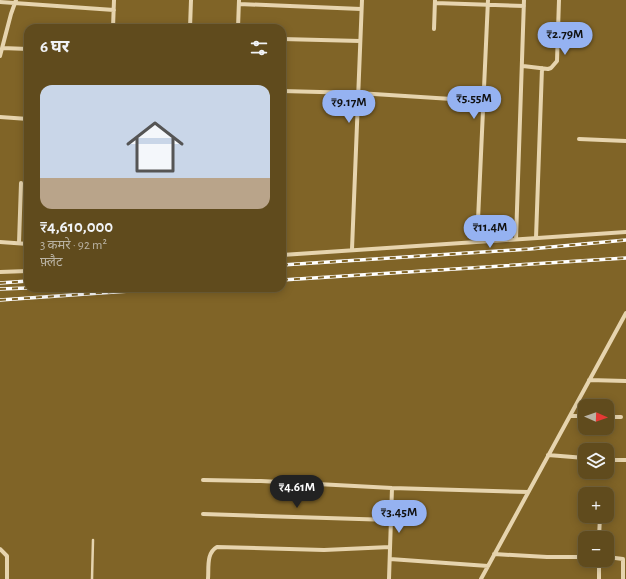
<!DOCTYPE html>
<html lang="hi">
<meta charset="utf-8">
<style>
:root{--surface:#604b1d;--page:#665226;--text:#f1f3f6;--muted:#bab3a4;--line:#74633b;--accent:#95b2f1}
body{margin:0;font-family:"Alegreya Sans","Noto Sans Devanagari",sans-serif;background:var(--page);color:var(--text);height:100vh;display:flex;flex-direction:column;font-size:15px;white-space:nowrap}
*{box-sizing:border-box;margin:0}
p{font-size:13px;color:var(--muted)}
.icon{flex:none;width:22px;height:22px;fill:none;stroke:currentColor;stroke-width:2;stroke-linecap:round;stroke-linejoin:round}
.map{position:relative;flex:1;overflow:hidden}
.sheet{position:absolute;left:24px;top:24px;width:262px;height:268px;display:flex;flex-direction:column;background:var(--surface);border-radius:12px;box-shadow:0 2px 10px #0003,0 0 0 1px var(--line)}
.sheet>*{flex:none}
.needle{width:26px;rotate:92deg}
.controls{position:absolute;left:578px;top:399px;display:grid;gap:8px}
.controls a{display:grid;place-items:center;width:36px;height:36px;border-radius:8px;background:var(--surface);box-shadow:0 2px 10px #0003,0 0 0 1px var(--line);font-size:20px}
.price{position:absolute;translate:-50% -34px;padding:0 9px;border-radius:14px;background:var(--accent);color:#111;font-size:13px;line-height:26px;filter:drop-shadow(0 1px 2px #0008)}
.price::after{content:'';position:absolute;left:50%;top:24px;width:12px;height:9px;margin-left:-6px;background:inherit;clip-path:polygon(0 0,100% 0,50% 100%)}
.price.active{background:#222;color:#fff}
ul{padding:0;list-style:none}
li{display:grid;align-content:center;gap:8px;height:212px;padding:0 16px}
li+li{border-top:1px solid var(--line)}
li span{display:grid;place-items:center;height:124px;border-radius:12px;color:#555}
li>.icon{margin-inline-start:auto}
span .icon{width:72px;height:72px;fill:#fffc;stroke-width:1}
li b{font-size:17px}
h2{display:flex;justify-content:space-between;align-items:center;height:48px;padding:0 16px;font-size:17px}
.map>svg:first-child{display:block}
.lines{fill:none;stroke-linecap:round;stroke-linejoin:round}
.service{stroke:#e6d4ae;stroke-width:2.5}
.minor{stroke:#e6d4ae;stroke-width:4}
.rail-casing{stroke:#fff;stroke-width:3.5}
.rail{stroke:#806427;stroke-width:2;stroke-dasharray:6;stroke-linecap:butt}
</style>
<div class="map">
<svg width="626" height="579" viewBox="0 0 626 579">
<rect width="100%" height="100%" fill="#806427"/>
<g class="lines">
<!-- service -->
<path class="service" d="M92,579L93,540"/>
<!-- minor -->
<path class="minor" d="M0,2L114,10
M435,3L524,6
M239,4L361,9
M113,28L114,0
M190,28L191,0
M238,28L239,0
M434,29L435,0
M282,39L360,41
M2,48L28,49
M0,56L11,14L16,0
M523,66L548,69L551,68L557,61L559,0
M282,91L358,93L483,101
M0,117L28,119
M579,139L626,141
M536,238L542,68
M516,239L524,0
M0,242L28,244
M477,242L488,0
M19,243L21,183
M352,249L362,0
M282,255L626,232
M0,272L28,271
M589,380L626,381
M570,416H585
M607,417H621
M548,455L585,458
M607,460H626
M203,480L261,481L392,488L528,492
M601,494V491
M203,514L391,520
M599,538L600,516
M0,549L7,556V579
M494,554L547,557H585
M607,557L623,559V579
M390,559L488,566
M599,560V579
M208,579C209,568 206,553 217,547L324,550L390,547
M389,579L392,488
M481,579L626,313"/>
<defs>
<path id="rail" d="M282,265L530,249L626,240
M282,280L626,258
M0,283L28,281
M0,289L28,288
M0,300L173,288"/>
</defs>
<!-- rail casing -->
<use href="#rail" class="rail-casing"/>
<!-- rail -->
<use href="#rail" class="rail"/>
</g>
</svg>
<div class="controls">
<a><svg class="needle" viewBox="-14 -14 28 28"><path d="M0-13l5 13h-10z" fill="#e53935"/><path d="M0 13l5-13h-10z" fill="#bab3a4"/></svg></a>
<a><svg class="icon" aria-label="layers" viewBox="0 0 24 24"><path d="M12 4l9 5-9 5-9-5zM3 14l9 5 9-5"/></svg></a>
<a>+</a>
<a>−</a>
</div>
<b class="price" style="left:565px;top:56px">₹2.79M</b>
<b class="price" style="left:474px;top:120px">₹5.55M</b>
<b class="price" style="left:349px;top:124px">₹9.17M</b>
<b class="price" style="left:490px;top:249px">₹11.4M</b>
<b class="price active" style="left:297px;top:509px">₹4.61M</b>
<b class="price" style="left:399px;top:534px">₹3.45M</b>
<section class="sheet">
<h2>6 घर<svg class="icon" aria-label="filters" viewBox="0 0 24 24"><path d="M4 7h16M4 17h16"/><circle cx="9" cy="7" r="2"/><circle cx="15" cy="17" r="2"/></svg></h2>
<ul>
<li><span style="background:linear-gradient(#c9d6e8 75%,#b9a48a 0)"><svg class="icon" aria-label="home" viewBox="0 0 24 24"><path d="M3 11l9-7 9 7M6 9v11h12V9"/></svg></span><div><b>₹4,610,000</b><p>3 कमरे · 92 m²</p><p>फ़्लैट</p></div></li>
</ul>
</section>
</div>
